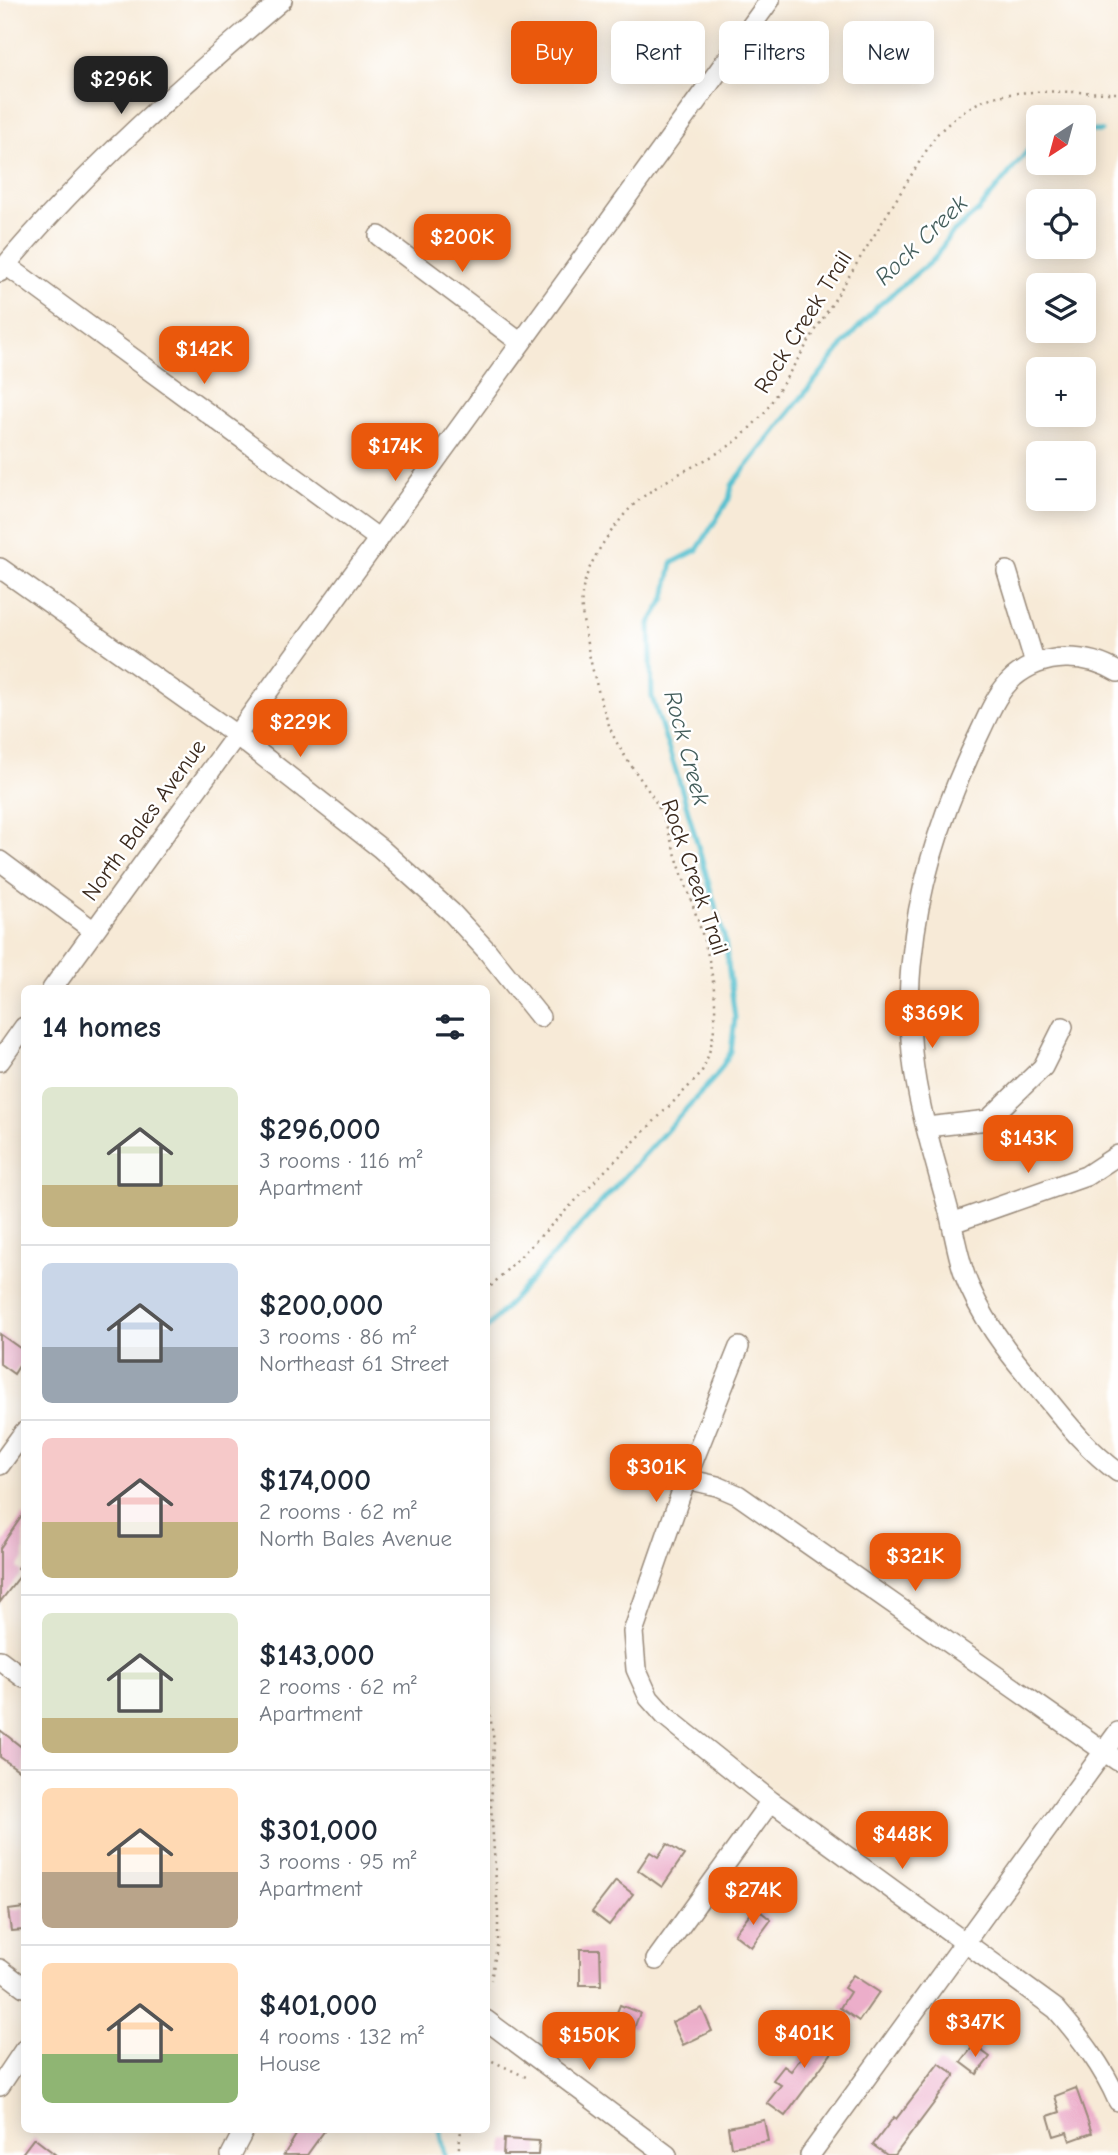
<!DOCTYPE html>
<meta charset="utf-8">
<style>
:root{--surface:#fff;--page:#f6f6f7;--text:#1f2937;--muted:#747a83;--line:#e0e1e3;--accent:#ea580c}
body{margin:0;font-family:"Comic Neue",sans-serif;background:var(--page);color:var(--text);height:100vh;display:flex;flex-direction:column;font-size:26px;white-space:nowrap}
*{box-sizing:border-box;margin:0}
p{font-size:23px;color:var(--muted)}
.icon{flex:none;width:38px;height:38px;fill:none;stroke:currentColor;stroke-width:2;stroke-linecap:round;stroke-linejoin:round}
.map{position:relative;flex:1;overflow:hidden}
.side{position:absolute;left:21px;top:985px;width:469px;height:1148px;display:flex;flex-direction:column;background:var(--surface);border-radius:10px;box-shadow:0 4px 18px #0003}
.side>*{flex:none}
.banner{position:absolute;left:511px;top:21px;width:500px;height:63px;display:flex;gap:14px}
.needle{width:46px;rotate:216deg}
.fabs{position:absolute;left:1026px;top:105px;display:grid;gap:14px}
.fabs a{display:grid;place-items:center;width:70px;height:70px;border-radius:10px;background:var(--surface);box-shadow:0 4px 18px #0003;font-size:35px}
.price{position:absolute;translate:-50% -60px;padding:0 16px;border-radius:14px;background:var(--accent);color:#fff;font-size:23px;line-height:46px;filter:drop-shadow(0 2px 4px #0008)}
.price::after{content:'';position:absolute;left:50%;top:42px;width:21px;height:16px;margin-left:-10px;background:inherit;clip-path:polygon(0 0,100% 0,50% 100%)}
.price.selected{background:#222;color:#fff}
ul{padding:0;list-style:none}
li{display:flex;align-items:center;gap:21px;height:175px;padding:0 21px}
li+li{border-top:2px solid var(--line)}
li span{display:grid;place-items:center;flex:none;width:196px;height:140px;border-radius:10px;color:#555}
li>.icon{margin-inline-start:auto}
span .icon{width:84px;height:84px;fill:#fffc;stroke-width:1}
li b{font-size:30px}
h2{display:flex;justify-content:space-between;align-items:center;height:84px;padding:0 21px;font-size:30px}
.pill{padding:0 24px;border-radius:10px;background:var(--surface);box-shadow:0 4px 18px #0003;font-size:24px;line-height:63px}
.pill.selected{background:var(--accent);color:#fff}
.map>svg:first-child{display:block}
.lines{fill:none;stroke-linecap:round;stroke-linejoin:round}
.stream{stroke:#55c0cf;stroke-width:5}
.building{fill:#ecaeca}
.minor-casing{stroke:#998a7a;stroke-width:22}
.path{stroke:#998a7a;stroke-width:2.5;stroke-dasharray:2 5;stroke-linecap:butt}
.minor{stroke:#fff;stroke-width:19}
.labels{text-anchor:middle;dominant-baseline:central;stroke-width:5;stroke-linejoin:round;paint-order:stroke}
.street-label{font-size:23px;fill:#3b2a1e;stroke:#fff}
.water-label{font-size:24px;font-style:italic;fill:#445e5c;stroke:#fff}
</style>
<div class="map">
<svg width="1118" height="2155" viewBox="0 0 1118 2155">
<rect width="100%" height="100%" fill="#fff"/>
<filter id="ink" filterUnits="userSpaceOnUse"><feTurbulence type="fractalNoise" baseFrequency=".0143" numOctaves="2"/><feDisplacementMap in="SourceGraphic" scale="14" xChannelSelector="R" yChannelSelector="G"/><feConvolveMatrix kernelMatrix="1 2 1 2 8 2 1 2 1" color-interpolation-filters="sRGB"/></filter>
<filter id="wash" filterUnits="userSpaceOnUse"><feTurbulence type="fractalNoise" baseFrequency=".00686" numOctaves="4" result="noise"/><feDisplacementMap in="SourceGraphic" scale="28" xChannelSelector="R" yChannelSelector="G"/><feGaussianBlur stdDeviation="1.57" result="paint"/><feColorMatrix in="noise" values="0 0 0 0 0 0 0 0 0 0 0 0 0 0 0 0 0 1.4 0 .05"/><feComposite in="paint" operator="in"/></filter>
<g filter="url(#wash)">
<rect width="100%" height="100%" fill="#f7ead7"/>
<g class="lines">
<!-- stream -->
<path class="stream" d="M1083,131H1101
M486,1329L716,1076L731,1052L735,1018L725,940L681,787L652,697L650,623L665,598L672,563L697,550L729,499L732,485L847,340L878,306L935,258L949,236L978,211L1034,143L1038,142
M440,2130L445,2155"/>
</g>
<g id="blocks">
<!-- building -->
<path class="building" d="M0,1334L24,1351V1358L14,1374L0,1364Z
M24,1513V1558L18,1568L23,1572L0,1602V1548Z
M0,1730L24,1749V1774L0,1757Z
M667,1844L684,1855L662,1887L638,1870L650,1852L658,1857Z
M616,1881L633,1894L609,1925L592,1912Z
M755,1907L771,1920L751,1947L734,1934Z
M24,1908V1930L11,1931L8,1910Z
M580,1949H600L601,1985H580Z
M853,1975L879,1992L859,2021L840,2008L850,1992L844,1988Z
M620,2005L640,2013L634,2028L614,2020Z
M702,2008L712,2031L683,2045L672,2022Z
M819,2022L842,2039L785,2116L767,2103L781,2085L773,2080L784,2066L791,2071L815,2039L810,2035Z
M974,2045L990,2057L977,2074L961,2062Z
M939,2063L955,2075L895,2155H887L873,2145L894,2117L896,2119Z
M1076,2088L1092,2133L1070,2141L1067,2132L1054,2136L1048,2116L1060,2112L1055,2096Z
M764,2120L768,2141L731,2147L728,2127Z
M299,2130H325L307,2155H284Z
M34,2138L56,2155H21Z
M504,2139L539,2141L538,2155H503Z"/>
</g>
</g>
<g filter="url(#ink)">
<use href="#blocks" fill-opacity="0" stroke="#998a7a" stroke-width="2"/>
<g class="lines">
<defs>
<path id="minor" d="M379,236L521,343
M6,265L379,539
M0,272C84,171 182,85 282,0
M0,568L236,735L380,848L451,912L488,952L540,1017
M1007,571L1035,663
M1118,672C1086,653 1044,652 1014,677C998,691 990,711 981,730C947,800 919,879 912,957C908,988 909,1020 912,1052C917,1106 935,1159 949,1212C955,1236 959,1265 970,1288C989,1331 1018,1365 1048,1400C1069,1426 1091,1453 1118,1472
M0,861L94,931
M52,989L770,0
M0,1061L24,1027
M927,1127L988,1120L1043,1067L1063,1027
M952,1223L1086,1176L1118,1155
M739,1347L686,1479L633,1632L636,1669L649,1698L665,1716L771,1801L1056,2009C1080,2037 1103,2066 1118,2101
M0,1465L24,1432
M686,1479L717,1486L738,1495L1118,1761
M0,1660L24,1678
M656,1960L771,1801
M0,1969L24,1987
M486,2020L667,2155
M0,2086L24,2050
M231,2155L244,2130
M810,2155L1118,1732"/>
</defs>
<!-- minor casing -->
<use href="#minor" class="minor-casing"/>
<!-- path -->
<path class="path" d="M486,1291L700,1075C734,1008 703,936 681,871C673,848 667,822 655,801C643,781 628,763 617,743C603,720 578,620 582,595C585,568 604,540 620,520C647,484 692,470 729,446C742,438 753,424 764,414L936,135C950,122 966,107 985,100C1019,87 1078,93 1116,93
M486,1687L494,1742L491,1806L498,1913V1941L491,1980
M486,2058L528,2078L529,2076
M458,2155L461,2130"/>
<!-- minor -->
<use href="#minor" class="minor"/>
</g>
</g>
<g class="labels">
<!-- street labels -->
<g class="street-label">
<text transform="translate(803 322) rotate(-58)">Rock Creek Trail</text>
<text transform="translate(144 820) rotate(-54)">North Bales Avenue</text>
<text transform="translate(695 877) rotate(71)">Rock Creek Trail</text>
</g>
<!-- water labels -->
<g class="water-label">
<text transform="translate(921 240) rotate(-44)">Rock Creek</text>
<text transform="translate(687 748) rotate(75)">Rock Creek</text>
</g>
</g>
</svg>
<div class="fabs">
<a><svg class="needle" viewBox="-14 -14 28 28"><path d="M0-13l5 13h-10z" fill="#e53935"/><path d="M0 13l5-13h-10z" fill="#747a83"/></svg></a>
<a><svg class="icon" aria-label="locate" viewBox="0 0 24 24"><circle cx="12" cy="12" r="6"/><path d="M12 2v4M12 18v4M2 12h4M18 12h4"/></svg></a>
<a><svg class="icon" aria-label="layers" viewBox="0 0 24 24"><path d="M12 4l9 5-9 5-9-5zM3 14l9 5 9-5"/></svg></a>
<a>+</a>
<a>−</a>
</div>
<b class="price selected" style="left:121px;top:116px">$296K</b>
<b class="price" style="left:462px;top:274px">$200K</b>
<b class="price" style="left:204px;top:386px">$142K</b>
<b class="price" style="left:395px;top:483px">$174K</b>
<b class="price" style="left:300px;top:759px">$229K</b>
<b class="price" style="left:932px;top:1050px">$369K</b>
<b class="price" style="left:1028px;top:1175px">$143K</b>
<b class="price" style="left:656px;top:1504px">$301K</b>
<b class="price" style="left:915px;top:1593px">$321K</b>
<b class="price" style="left:902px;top:1871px">$448K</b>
<b class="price" style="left:753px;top:1927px">$274K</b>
<b class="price" style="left:975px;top:2059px">$347K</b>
<b class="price" style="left:804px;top:2070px">$401K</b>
<b class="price" style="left:589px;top:2072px">$150K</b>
<div class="banner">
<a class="pill selected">Buy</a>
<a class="pill">Rent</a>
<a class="pill">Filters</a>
<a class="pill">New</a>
</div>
<section class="side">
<h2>14 homes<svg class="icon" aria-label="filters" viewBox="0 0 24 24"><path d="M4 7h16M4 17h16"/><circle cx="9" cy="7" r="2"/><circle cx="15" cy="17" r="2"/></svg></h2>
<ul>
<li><span style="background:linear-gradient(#dfe7d0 70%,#c2b280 0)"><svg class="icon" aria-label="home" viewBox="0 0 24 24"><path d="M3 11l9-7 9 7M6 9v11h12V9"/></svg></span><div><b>$296,000</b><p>3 rooms · 116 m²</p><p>Apartment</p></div></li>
<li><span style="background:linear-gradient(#c9d6e8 60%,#9aa5b1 0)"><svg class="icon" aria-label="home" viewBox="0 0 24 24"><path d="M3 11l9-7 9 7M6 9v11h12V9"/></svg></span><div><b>$200,000</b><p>3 rooms · 86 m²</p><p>Northeast 61 Street</p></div></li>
<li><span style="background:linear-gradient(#f6c9c9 60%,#c2b280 0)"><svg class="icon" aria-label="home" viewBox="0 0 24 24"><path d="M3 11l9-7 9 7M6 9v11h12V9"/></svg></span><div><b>$174,000</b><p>2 rooms · 62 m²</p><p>North Bales Avenue</p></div></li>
<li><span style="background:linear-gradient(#dfe7d0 75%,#c2b280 0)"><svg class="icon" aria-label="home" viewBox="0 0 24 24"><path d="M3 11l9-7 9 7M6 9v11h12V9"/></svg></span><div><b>$143,000</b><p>2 rooms · 62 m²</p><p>Apartment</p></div></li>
<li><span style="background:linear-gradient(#ffd9b3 60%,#b9a48a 0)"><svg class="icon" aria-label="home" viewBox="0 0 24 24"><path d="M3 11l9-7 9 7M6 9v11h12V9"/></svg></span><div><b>$301,000</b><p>3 rooms · 95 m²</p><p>Apartment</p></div></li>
<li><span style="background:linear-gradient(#ffd9b3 65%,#8fb573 0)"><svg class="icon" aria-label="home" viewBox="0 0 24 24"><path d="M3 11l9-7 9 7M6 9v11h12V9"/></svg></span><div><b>$401,000</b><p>4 rooms · 132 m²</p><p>House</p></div></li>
</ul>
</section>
</div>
